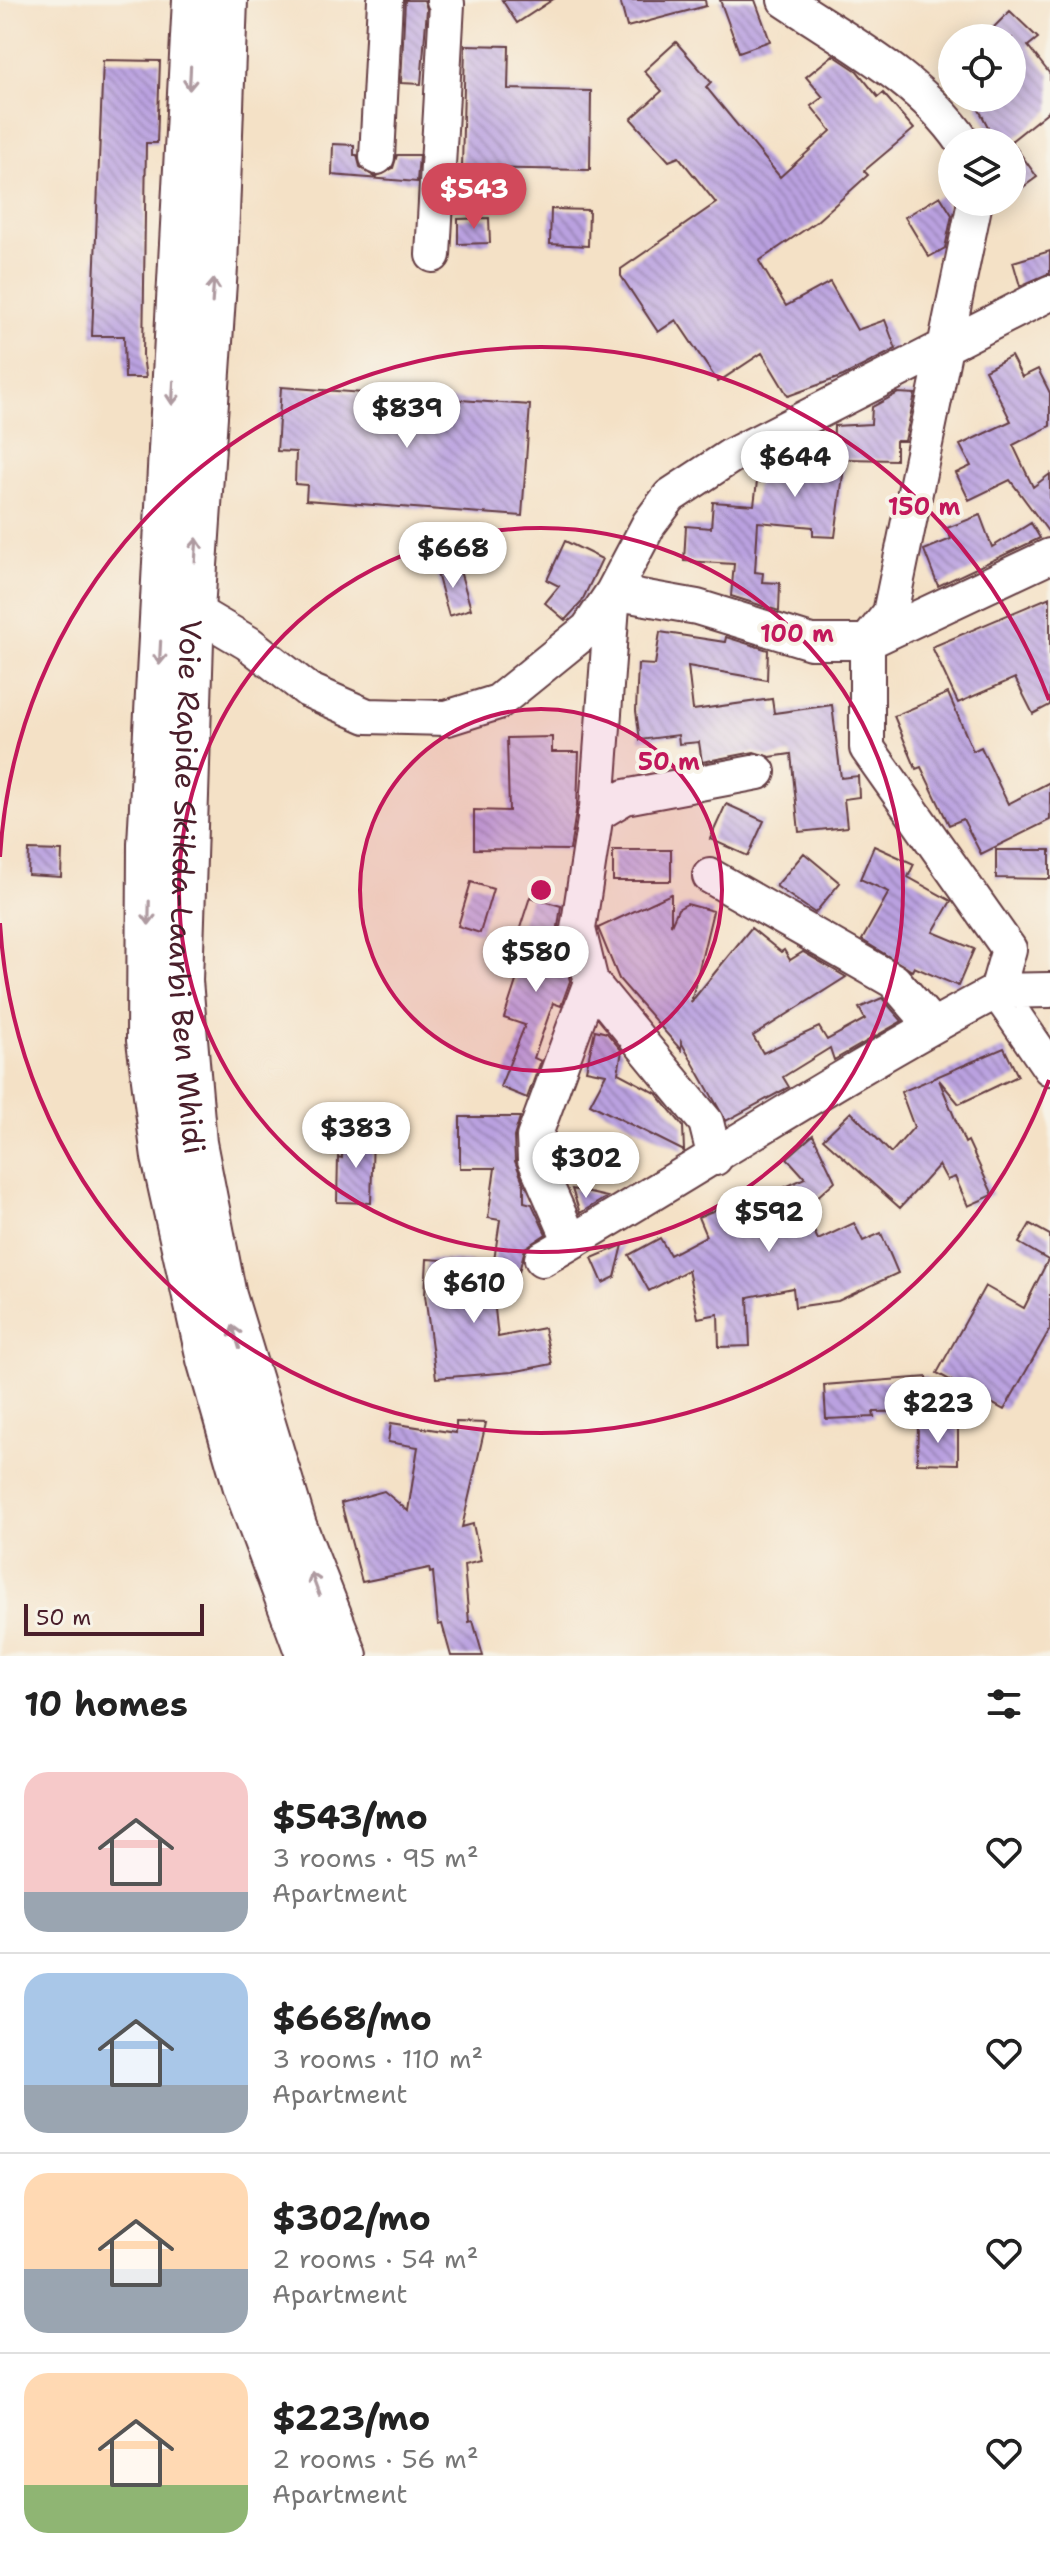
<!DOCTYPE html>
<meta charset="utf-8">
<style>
:root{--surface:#fff;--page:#f2f2f2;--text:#222;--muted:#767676;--line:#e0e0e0;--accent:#d1495b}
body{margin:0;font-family:"Shantell Sans",sans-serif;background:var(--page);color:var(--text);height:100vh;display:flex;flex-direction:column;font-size:30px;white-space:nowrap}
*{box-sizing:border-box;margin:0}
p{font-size:26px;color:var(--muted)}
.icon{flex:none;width:44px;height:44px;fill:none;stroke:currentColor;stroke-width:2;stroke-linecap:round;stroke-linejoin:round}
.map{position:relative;height:1656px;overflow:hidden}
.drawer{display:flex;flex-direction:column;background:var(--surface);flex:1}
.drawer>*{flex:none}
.tools{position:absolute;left:938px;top:24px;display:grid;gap:16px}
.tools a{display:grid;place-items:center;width:88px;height:88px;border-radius:50%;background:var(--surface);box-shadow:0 4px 20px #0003;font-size:40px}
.scale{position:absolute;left:24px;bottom:20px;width:180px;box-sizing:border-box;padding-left:8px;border:4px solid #4a1f2b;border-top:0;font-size:22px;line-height:28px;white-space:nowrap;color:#4a1f2b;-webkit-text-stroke:6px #f7f3e8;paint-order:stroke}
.price{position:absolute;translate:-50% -68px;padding:0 18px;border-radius:28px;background:#fff;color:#222;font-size:26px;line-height:52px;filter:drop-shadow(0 2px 4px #0008)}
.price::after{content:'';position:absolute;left:50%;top:48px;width:24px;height:18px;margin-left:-12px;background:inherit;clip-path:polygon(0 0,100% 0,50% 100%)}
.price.on{background:var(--accent);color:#fff}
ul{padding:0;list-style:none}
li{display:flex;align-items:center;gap:24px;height:200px;padding:0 24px}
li+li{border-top:2px solid var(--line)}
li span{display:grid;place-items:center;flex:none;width:224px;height:160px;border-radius:24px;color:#555}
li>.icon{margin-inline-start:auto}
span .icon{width:96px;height:96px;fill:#fffc;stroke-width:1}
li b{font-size:34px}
h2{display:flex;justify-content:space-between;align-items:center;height:96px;padding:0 24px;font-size:34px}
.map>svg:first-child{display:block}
.building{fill:url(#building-back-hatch)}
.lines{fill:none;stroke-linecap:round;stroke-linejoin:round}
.minor-casing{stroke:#643c42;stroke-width:38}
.highway-casing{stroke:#643c42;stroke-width:48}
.minor{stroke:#fff;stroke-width:34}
.highway{stroke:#fff;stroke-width:44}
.oneway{stroke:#ae9aa0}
.ring{fill:none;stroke:#c2185b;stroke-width:4}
.labels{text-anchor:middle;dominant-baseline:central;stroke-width:8;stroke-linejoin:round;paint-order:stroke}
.street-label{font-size:30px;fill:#4a1f2b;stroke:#f7f3e8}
.centre{fill:#c2185b;stroke:#f7f3e8;stroke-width:4}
.ring-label{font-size:24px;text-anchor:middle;font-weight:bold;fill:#c2185b;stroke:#f7f3e8;stroke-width:8;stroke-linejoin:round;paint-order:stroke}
</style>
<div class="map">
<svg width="1050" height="1656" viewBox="0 0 1050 1656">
<defs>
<pattern id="building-back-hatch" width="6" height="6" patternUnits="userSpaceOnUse" patternTransform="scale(2)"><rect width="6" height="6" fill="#baa1e0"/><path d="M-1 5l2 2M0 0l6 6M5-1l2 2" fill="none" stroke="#9983b6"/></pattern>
</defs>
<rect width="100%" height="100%" fill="#f7f3e8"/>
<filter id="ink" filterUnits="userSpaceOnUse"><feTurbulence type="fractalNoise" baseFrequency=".0125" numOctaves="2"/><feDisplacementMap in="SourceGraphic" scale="16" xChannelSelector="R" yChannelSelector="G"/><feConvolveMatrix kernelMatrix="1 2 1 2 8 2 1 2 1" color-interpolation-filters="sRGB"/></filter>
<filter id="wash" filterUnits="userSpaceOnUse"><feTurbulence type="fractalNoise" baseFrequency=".006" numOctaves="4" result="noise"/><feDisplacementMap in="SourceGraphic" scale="32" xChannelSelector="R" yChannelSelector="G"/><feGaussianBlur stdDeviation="1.8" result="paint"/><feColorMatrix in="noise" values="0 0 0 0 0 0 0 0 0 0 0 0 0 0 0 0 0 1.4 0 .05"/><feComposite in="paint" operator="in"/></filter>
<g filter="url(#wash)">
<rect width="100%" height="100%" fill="#f4e1c6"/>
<g id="blocks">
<!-- building -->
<path class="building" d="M405,0H424L427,9L421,84L401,83Z
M502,0H552L517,23Z
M620,0H705L706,6L627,27Z
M720,0H755L770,41L739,52Z
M1010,11L1038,38L1028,46L1050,74V110L1010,142H996L976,104L986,98H1012V38H983Z
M676,42L711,82L706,87L780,177L831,131L811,106L823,97L806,77L833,55L857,71L878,97L883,93L914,129L864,171L868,175L816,222L759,261L786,306L830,282L857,330L885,320L896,349L843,376L788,396L762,353L718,382L676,320L658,332L621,276V269L716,203L679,157L669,161L631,119L662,91L644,71Z
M465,45L509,46L508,89L591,91L590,170L462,168Z
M103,60L160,61L157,143H146L143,356L146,378H125L124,336H92Z
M1012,142L1037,177L1012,195Z
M333,144L354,145V155H357L360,167L375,177L393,168L397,155H419L417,182L332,175Z
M940,196L952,215L945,248L929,257L905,217Z
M551,209L589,210L588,246L550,244Z
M489,218L490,243L458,244V219Z
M1050,251V273L1020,286L1013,262Z
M1011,356L1022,377L1038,369L1050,393V426L1013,445L1033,487L1050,474V534L1010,480L969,500L956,473L971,466L960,445L1011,421L985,370Z
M281,387L530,405L522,516L306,500L307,485L295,484L296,452L277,451Z
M898,393L915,394L905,441H896V460L845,459L835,537L813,536V527L758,522L755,572L763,573L762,582L780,583L779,611L731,596L734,564L684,561L686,526L711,528L713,502L754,505L759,466L790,470L793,448L833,454L834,426L871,424L872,407Z
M980,515L992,547L1031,523L1040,538L938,586L924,550L951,539L947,528Z
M565,541L602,559L581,603L565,620L545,603L559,586L547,580Z
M458,564L471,609L449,616L436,570Z
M1050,597V705L1033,714L1015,678L958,703L932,647Z
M660,632L725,642L726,637L768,650L767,680L688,666L693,710L772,699L774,713L832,705L841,778L858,776L859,797L844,799L847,827L799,832L791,754L770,757L754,752L702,762L699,742L679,744L678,735L640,740L636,711L638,664L655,665Z
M948,693L973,751L981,747L1008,804L1050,782V820L981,854L963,819L949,825L921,767L916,769L894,716Z
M552,737V752H579L577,805L570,850L474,849V810L509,811L507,738Z
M726,804L764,821L748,856L710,839Z
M874,846L914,864L908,877L951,901L933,932L974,949L958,986L914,967L912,971L862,940L889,892L860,879Z
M29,850L62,851L61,877L28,875Z
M613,850H671V881H613Z
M996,850H1050V879L996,878Z
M804,853L840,883L815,913L776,886Z
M471,882L493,889L480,933L458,926Z
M671,894V925L678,909L687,904L713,911L691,1002L751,928L781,952L784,950L790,960L803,952L846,977L753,1036L763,1053L819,1027L827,1040L865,1019L859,1008L882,998L902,1021L834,1060L830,1048L783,1077L789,1087L726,1121L681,1042V1050L619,979L598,928Z
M530,897L561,906L558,927L562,946L557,961L566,964L570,981L561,1006L553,1003L534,1058L541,1061L527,1098L500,1087L525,1025L504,1018L518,975L530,979L543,942L518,934Z
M595,1030L607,1033L622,1051L618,1073L656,1093L683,1126L684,1151L590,1104L606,1074L586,1070Z
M1004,1048L1018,1076L959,1104L939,1080L965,1143L968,1141L993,1195L968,1206L955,1177L947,1180L939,1165L900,1208L823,1139L851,1112L891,1153L914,1127L901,1092Z
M460,1117H520L514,1137L515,1161L524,1185V1202L532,1204L546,1234L525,1248L517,1280L492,1274L500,1220L488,1218L495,1168H460Z
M343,1135L373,1136L371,1203L337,1202L338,1157L342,1158Z
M556,1135L579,1142L576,1151L630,1171H562L555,1155Z
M813,1135L835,1181L804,1209L818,1240L854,1223L863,1241L881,1233L898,1273L838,1301L795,1307L793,1288L748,1297L750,1346L719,1347L718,1314L698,1318L688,1270L649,1291L629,1255L660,1238L670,1255L706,1236L698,1217L735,1202L738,1209L805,1178L787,1158Z
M572,1189L607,1197L580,1213Z
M1030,1224L1050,1235V1329L1004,1410L937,1373L985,1286L1024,1308L1048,1260L1019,1243Z
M623,1245L615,1277L603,1283L592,1258Z
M427,1259L490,1263L498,1337L544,1328L552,1364L512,1372L436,1378L425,1295Z
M927,1377L928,1411L873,1412L874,1417L826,1419L824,1385Z
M456,1422L486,1423L462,1527L473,1524L481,1561L464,1565L469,1622L473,1621L483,1656H451L442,1624L438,1625L433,1572L430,1573L429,1568L362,1582L341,1503L384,1491L408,1511L418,1447L388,1442L391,1423L456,1433Z
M918,1426L958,1427V1464L917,1463Z"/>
</g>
</g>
<g filter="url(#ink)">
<use href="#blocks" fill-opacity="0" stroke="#643c42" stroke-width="2"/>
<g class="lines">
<defs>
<path id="minor" d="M785,0C846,41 921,80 963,142
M377,157L385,0
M433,255L447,4L444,0
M192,610L248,643L308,690L367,716L447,718L498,702L588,629L613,592L649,524L670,496L731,456L1050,293
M595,815L625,797L758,772
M710,876L894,981L932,1025
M591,982L706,1122L715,1158
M997,991L1050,1068
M997,991L1050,990
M571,1242L535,1160L534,1137L591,982L578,929L597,807L613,592L697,607L811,642H867L890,613L975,202
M542,1259C694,1171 841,1074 997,991L1009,949L867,748V642L1050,556"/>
<g id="highway">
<path d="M195,0L150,844L149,1040L164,1157L209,1359L245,1484L309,1656"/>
<path id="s1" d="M225,0L215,267L192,610L180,981L194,1143L224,1296L294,1526L345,1656"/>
</g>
</defs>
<!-- minor casing -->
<use href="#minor" class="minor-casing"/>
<!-- highway casing -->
<use href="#highway" class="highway-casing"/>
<!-- minor -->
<use href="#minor" class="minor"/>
<!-- highway -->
<use href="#highway" class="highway"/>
</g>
<!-- one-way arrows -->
<defs><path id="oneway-shaft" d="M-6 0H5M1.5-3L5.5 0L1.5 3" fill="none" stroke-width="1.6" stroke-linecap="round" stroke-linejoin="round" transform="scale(2)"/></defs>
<g class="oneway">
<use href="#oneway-shaft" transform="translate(190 78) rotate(93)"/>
<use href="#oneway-shaft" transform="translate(213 291) rotate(-86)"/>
<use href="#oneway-shaft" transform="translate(173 393) rotate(93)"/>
<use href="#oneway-shaft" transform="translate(196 550) rotate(-86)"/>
<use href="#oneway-shaft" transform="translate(160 653) rotate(93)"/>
<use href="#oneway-shaft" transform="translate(149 913) rotate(91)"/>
<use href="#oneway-shaft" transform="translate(236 1337) rotate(-107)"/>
<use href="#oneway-shaft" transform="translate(315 1584) rotate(-110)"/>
</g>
</g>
<!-- distance rings -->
<circle cx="541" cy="890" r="181" fill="#c2185b" fill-opacity=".12"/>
<g class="ring">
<circle cx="541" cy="890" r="181"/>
<circle cx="541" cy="890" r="362"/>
<path d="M1049 1080A542 542 0 0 1 0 923M0 857A542 542 0 0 1 1049 700"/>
</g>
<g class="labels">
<!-- street labels -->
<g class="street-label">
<text stroke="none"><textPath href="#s1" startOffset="888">Voie Rapide Skikda-Laarbi Ben Mhidi</textPath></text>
</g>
</g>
<circle cx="541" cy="890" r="12" class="centre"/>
<g class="ring-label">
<text x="924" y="515">150 m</text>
<text x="797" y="642">100 m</text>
<text x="669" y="770">50 m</text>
</g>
</svg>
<div class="tools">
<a><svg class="icon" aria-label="locate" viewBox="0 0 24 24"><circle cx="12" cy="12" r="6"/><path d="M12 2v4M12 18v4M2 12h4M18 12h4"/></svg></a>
<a><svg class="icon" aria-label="layers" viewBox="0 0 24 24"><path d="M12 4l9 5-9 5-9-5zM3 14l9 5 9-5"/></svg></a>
</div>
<div class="scale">50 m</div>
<b class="price on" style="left:474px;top:231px">$543</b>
<b class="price" style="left:407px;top:450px">$839</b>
<b class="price" style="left:795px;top:499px">$644</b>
<b class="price" style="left:453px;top:590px">$668</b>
<b class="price" style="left:536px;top:994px">$580</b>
<b class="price" style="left:356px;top:1170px">$383</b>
<b class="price" style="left:586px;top:1200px">$302</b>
<b class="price" style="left:769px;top:1254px">$592</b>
<b class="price" style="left:474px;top:1325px">$610</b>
<b class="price" style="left:938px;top:1445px">$223</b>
</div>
<section class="drawer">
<h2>10 homes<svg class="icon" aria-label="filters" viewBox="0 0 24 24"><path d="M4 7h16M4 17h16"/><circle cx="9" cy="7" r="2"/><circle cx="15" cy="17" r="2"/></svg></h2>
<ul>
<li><span style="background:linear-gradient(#f6c9c9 75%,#9aa5b1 0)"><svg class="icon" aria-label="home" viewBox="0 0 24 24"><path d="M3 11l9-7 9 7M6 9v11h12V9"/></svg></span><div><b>$543/mo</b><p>3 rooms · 95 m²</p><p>Apartment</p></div><svg class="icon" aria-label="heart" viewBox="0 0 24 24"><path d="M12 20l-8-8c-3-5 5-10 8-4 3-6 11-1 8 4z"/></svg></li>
<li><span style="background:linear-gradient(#a9c7e8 70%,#9aa5b1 0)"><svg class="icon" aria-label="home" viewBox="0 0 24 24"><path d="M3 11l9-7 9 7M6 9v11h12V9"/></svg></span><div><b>$668/mo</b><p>3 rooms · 110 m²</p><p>Apartment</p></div><svg class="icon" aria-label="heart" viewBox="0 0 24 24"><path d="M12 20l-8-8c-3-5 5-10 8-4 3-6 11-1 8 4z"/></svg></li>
<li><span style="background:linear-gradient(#ffd9b3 60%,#9aa5b1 0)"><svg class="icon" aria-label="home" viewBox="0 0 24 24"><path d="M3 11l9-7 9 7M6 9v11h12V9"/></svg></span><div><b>$302/mo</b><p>2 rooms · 54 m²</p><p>Apartment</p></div><svg class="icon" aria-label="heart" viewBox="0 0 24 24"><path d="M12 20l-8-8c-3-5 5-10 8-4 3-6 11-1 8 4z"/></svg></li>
<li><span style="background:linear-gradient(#ffd9b3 70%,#8fb573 0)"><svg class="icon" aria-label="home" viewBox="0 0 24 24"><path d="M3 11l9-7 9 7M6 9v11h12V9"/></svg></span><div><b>$223/mo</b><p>2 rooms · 56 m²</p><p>Apartment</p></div><svg class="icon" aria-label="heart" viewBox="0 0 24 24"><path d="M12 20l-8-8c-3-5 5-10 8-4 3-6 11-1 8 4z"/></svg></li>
</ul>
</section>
